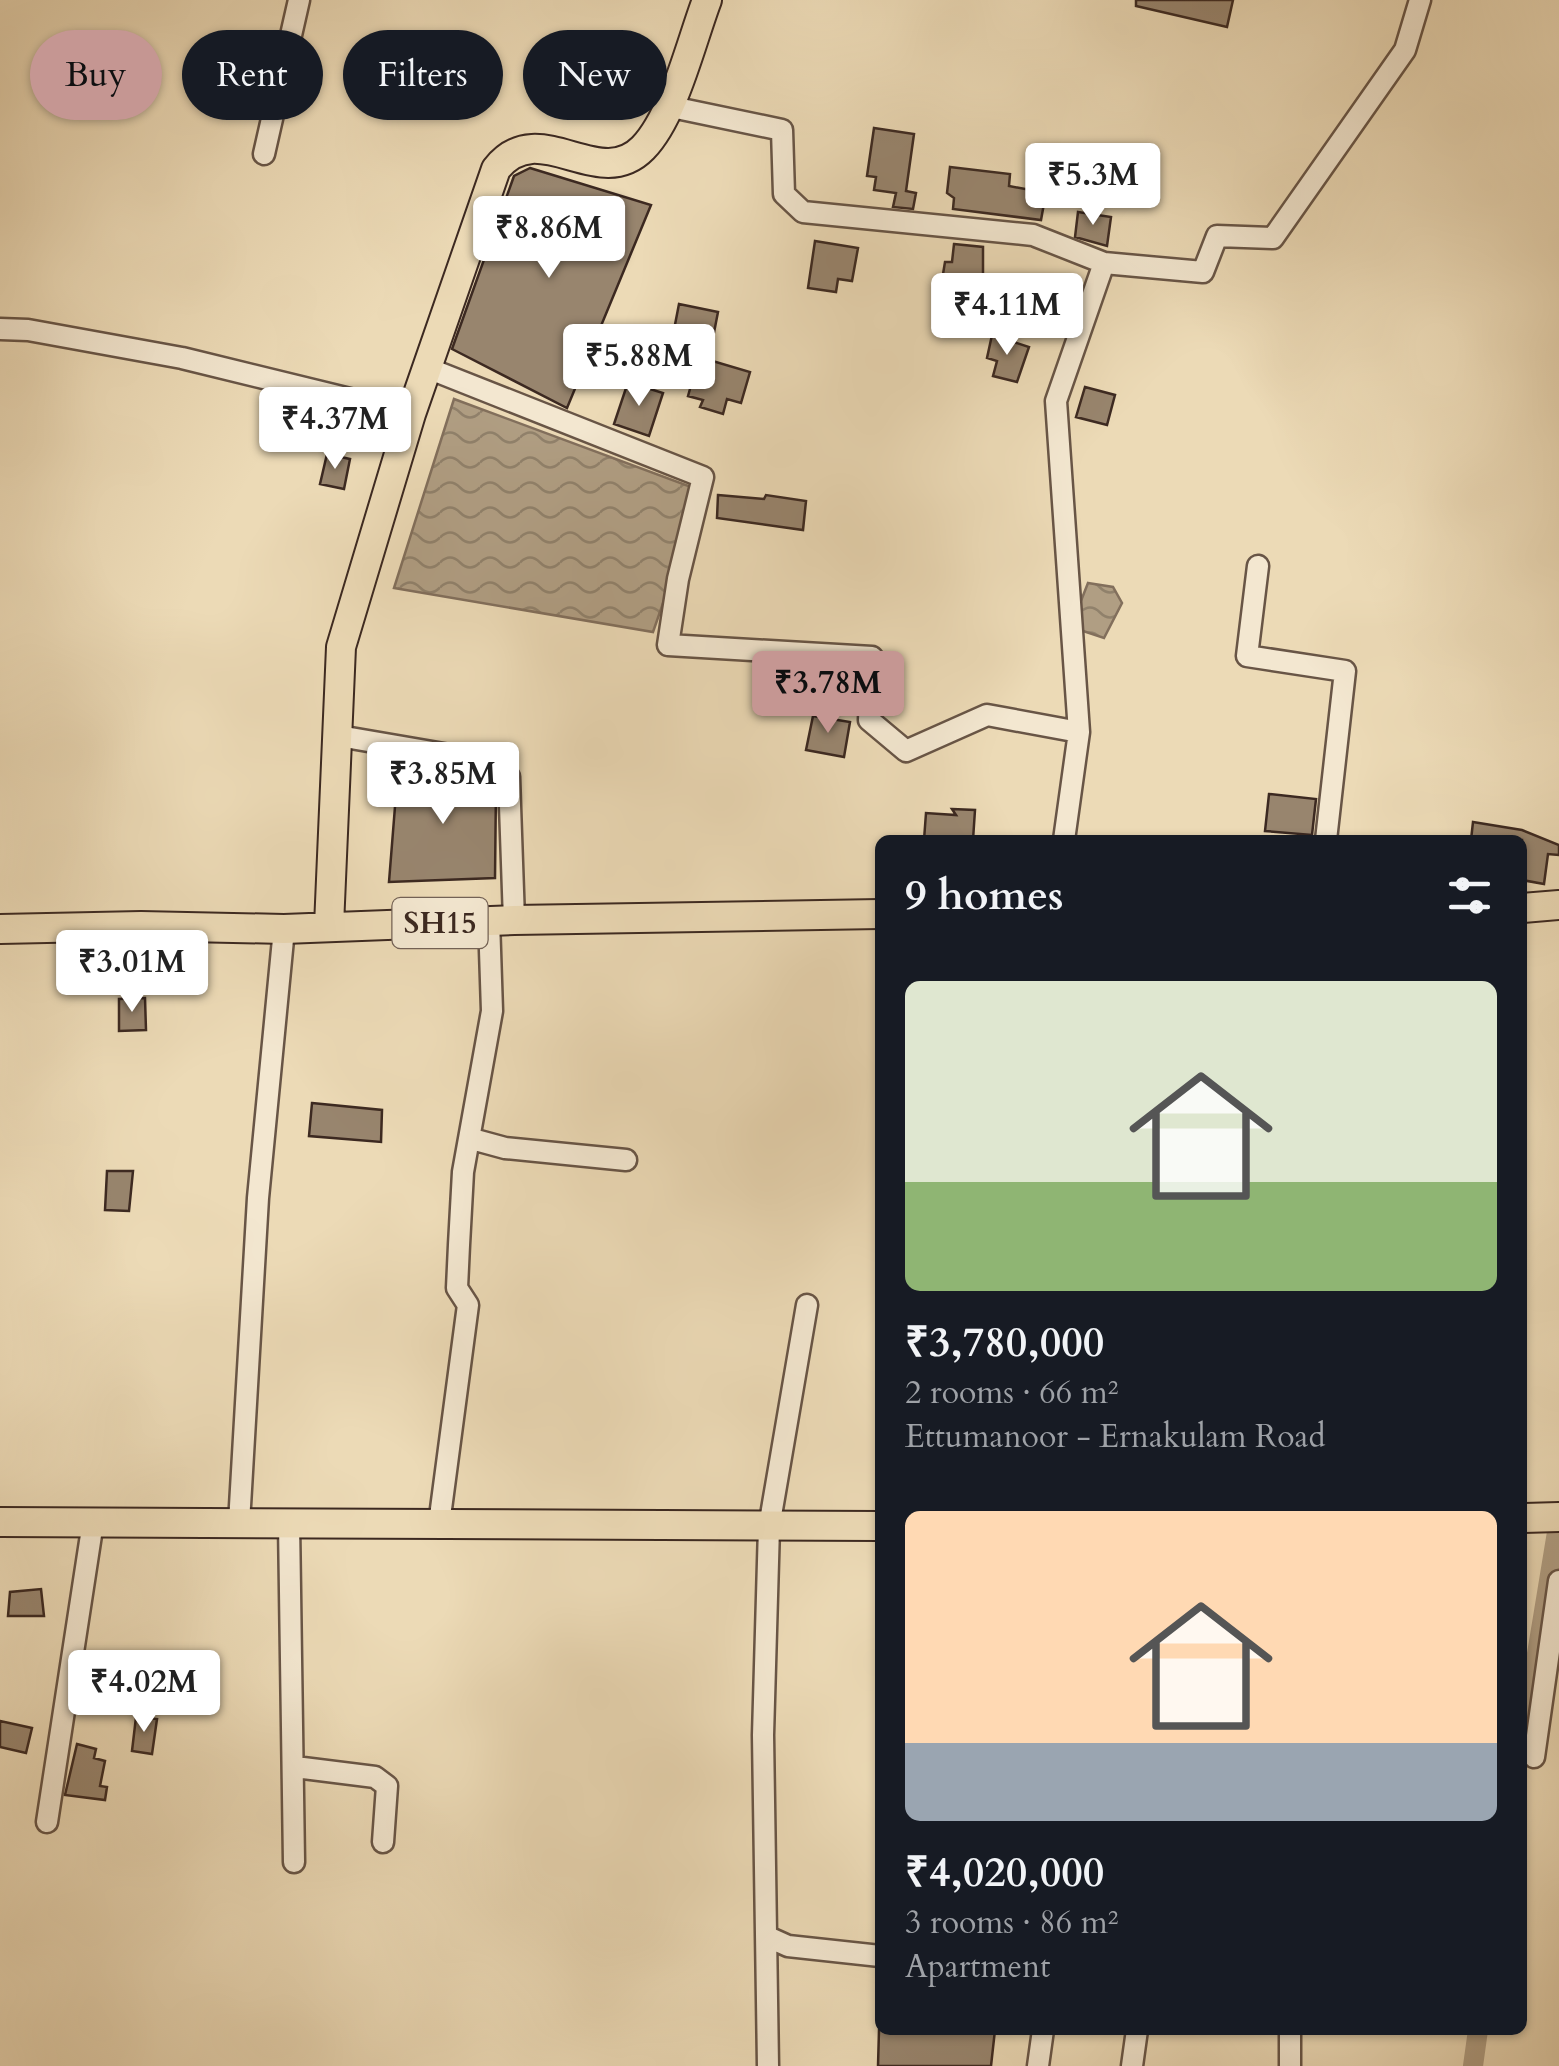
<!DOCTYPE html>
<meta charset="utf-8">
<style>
:root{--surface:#171b24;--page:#242831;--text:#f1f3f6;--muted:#9ea1a6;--accent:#c59692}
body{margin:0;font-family:Cardo,serif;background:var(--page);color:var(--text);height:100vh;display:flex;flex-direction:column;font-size:38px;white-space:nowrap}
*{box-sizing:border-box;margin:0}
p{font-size:32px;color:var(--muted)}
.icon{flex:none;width:55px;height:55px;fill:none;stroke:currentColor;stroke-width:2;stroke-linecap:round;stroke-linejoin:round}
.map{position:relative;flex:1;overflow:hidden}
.drawer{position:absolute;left:875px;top:835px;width:652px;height:1200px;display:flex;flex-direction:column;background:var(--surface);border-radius:15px;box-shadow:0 2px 8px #0004}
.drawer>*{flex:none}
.guide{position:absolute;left:30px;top:30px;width:695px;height:90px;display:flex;gap:20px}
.price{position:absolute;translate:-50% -85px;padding:0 22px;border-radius:10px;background:#fff;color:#222;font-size:32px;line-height:65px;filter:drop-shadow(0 2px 5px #0008)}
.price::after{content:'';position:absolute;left:50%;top:60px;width:30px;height:22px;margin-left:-15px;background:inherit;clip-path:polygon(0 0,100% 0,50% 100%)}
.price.current{background:var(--accent);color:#111}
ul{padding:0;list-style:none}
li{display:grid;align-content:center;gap:20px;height:530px;padding:0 30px}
li span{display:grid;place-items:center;height:310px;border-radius:15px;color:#555}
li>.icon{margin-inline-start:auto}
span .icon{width:180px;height:180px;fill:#fffc;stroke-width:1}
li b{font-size:42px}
h2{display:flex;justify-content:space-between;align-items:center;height:120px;padding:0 30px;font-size:42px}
.tag{padding:0 35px;border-radius:45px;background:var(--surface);box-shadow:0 2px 8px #0004;font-size:35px;line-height:90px}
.tag.current{background:var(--accent);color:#111}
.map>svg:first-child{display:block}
.water{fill:url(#water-waves);stroke:#826f5c;stroke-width:2.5}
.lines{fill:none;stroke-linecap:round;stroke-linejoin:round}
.canal{stroke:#b09e83;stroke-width:20}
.building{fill:#98856e;stroke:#3c2921;stroke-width:2.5}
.minor-casing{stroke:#685546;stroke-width:25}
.major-casing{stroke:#3c2921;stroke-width:32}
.minor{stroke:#f3e7d0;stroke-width:20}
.major{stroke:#ecdab6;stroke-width:28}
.labels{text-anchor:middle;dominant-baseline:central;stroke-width:9;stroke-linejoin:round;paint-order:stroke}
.shield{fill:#f3e7d0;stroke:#736256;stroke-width:2.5}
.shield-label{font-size:30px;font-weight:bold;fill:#3c2921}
</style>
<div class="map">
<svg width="1559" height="2066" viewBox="0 0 1559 2066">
<defs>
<pattern id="water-waves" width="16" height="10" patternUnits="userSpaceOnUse" patternTransform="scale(2.5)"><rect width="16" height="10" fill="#b09e83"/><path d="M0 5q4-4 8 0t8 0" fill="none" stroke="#90816b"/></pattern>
</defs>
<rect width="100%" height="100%" fill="#ecdab6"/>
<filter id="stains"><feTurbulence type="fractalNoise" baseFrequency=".002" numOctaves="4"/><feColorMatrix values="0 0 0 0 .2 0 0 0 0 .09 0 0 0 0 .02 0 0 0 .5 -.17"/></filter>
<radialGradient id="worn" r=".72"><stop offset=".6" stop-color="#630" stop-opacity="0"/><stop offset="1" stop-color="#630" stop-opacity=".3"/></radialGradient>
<!-- water -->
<path class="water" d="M454,399L702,491L653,632L394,588Z
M1088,583L1113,587L1122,603L1104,638L1083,631L1077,611Z"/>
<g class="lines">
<!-- canal -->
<path class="canal" d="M1522,1745L1559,1520
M1473,2066L1478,2030"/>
</g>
<!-- building -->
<path class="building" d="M1136,0H1233L1227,27L1136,6Z
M874,128L914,134L906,191L916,193L913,209L893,207L896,193L874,190L876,177L867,176Z
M950,167L1010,174L1009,186L1036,191L1035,196L1045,198L1041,220L953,209L954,198L947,193Z
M530,168L651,205L567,408L452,349L514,176Z
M1078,212L1111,217L1107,246L1075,237Z
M815,241L858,248L852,281L838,279L836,292L808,288Z
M954,244L983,247V283L993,285L988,313L937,310L945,262H952Z
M679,304L718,312L711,348L672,340Z
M992,335L1029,347L1017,382L993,376L997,361L987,358Z
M699,357L750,372L741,403L727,399L723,414L700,407L703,400L688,396Z
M628,382L663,393L649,436L614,424Z
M1085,387L1115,395L1107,425L1076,417Z
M327,454L350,459L344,489L320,484Z
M718,495L764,499L766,495L806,501L803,530L717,518Z
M813,716L850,722L844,757L806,750Z
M398,769L469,772L496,786L495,878L389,882Z
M1269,794L1316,799L1312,835L1265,831Z
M952,809L975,810L973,840H924L926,813L956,815Z
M1473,822L1522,830L1559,845V855L1548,854L1544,884L1522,880V840H1471Z
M145,998L146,1030L119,1031V999Z
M312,1103L382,1110L381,1142L309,1136Z
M107,1171H133L129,1211L105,1210Z
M41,1589L44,1616H8L10,1592Z
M136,1717L157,1719L152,1754L132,1751Z
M0,1721L32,1728L26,1753L0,1747Z
M77,1744L96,1749L94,1758L105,1761L100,1786L107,1787L105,1800L65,1795Z
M879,2030H995L991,2066H878Z"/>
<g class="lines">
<defs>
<path id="minor" d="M667,106L782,130L784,194L803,212L1033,235L1104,263
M264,154L299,0
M0,329L28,330L182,358L411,414
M430,369L703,477L678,579L668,645L872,657L869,720L906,751L987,715L1079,732L1064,840
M1258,566L1247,656L1345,671L1326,840
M1079,732L1056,401L1104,263L1203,272L1217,236L1273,238L1405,50L1420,0
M339,736L473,759L509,777L514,920
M472,1139L505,1148L626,1160
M239,1523L258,1198L284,929
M289,1523L294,1862
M439,1524L468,1305L457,1288L459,1245L463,1172L492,1011L489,920
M1534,1757L1559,1581
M295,1767L375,1777L387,1786L383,1842
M47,1822L93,1522
M768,1937L788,1946L880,1956
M1290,2030V2066
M768,2066L763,1735L769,1527L807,1305
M1038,2066L1043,2030
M1132,2066L1137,2030"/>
<path id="major" d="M1522,908L1559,905
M329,926L341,647L411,414L496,169C539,114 598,194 643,148C674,116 691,42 707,0
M0,929L141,926L284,929L514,920L880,914
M1522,1518L1559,1517
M0,1522L880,1526"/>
</defs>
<!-- minor casing -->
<use href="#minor" class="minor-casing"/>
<!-- major casing -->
<use href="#major" class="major-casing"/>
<!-- minor -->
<use href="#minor" class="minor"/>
<!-- major -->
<use href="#major" class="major"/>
</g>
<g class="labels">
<!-- shield labels -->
<rect class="shield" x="392.5" y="898" width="95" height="50" rx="8"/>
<g class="shield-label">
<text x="440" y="923">SH15</text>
</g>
</g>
<rect width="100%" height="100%" filter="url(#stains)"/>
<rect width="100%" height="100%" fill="url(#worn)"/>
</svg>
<b class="price" style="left:1093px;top:228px">₹5.3M</b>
<b class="price" style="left:549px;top:281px">₹8.86M</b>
<b class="price" style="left:1007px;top:358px">₹4.11M</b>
<b class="price" style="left:639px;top:409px">₹5.88M</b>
<b class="price" style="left:335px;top:472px">₹4.37M</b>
<b class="price current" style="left:828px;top:736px">₹3.78M</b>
<b class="price" style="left:443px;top:827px">₹3.85M</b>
<b class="price" style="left:132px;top:1015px">₹3.01M</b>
<b class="price" style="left:144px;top:1735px">₹4.02M</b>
<div class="guide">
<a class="tag current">Buy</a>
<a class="tag">Rent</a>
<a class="tag">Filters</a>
<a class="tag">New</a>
</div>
<section class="drawer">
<h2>9 homes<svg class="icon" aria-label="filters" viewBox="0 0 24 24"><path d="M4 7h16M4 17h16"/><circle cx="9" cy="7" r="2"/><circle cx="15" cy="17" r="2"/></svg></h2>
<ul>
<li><span style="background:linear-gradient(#dfe7d0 65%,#8fb573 0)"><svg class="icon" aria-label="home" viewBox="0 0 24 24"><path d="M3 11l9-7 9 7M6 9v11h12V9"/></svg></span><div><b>₹3,780,000</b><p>2 rooms · 66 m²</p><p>Ettumanoor - Ernakulam Road</p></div></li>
<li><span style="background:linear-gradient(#ffd9b3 75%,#9aa5b1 0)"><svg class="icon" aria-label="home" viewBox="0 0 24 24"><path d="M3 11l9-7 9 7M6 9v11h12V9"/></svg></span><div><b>₹4,020,000</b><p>3 rooms · 86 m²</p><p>Apartment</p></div></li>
</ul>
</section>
</div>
